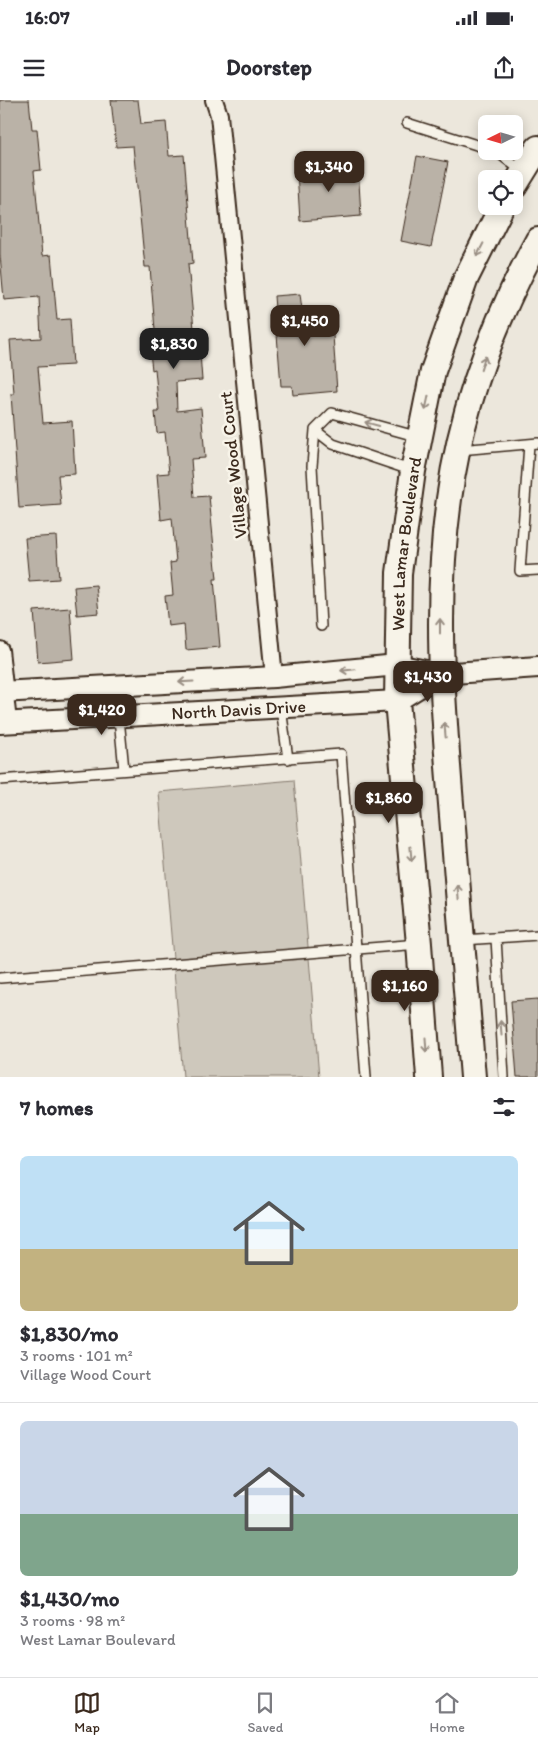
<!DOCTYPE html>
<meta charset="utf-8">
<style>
:root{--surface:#fff;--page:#f2f2f3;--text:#2b2b33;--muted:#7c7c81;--line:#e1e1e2;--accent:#3b2a1e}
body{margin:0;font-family:Itim,sans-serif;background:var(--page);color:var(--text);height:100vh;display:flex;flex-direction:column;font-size:19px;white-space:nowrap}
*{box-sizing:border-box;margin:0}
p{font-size:16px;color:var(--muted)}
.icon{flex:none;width:28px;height:28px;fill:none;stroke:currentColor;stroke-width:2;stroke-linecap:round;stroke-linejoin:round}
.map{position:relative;height:977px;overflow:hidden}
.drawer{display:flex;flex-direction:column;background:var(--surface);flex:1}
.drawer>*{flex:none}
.needle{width:32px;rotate:265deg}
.controls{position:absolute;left:478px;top:15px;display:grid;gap:10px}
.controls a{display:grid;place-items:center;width:45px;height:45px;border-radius:8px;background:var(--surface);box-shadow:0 2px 12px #0003;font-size:25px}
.price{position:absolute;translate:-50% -42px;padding:0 11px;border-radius:10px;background:var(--accent);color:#fff;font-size:16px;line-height:32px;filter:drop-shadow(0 1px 2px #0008)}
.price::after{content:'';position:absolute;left:50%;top:30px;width:15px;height:11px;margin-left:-8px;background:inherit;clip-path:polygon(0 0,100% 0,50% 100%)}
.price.on{background:#222;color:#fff}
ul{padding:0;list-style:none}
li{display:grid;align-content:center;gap:10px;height:265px;padding:0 20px}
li+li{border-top:1px solid var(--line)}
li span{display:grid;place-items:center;height:155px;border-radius:8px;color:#555}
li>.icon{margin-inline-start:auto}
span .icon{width:90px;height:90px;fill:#fffc;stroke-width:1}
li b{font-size:21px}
h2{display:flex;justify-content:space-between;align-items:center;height:60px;padding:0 20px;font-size:21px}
.status{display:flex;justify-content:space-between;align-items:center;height:35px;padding:0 25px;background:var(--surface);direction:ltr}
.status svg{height:14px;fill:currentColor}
header{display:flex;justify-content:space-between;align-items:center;height:65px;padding:0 20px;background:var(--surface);font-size:22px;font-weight:700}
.tab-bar{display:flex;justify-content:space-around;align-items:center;height:70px;border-top:1px solid var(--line);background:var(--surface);font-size:14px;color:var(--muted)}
.tab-bar a{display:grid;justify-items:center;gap:2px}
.tab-bar .on{color:var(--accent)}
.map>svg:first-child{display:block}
.pitch{fill:#cec8bc;stroke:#84796d}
.building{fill:#bab2a7;stroke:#3b2a1e}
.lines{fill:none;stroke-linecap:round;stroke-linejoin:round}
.service-casing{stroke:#3b2a1e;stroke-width:12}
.minor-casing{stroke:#3b2a1e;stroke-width:20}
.tertiary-casing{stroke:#3b2a1e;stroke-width:24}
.secondary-casing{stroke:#3b2a1e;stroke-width:28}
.service{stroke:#f7f3e8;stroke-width:9}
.minor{stroke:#f7f3e8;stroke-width:16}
.tertiary{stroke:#f7f3e8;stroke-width:20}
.secondary{stroke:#f7f3e8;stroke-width:24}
.oneway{stroke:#998e83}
.labels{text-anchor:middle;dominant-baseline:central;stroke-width:5;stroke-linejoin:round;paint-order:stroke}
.street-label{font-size:18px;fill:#3b2a1e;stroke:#f7f3e8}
</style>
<div class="status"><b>16:07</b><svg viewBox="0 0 49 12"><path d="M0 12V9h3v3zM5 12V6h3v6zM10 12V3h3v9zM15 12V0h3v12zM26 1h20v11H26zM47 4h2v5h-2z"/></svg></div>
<header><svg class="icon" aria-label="menu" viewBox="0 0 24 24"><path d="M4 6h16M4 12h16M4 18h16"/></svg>Doorstep<svg class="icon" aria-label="share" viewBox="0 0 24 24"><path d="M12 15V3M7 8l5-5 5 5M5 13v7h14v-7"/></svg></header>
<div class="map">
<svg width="538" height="977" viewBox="0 0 538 977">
<rect width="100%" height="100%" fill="#ece7dc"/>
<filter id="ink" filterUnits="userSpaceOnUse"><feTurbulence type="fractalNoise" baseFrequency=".02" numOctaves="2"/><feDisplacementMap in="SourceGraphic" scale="10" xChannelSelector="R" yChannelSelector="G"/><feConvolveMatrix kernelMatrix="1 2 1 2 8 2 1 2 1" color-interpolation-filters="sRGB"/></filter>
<g filter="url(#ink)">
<!-- pitch -->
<path class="pitch" d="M294,680L319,977H183L159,692Z"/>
<!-- building -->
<path class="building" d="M0,0H29L32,29H37L41,70L34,71L42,156L51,155L57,220L70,219L73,265L38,267L43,323L72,321L75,374L58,375L61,405L19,408L11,294H14L10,240L41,238L39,197L4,200L0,155Z
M111,0H138L141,24L166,22L169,56L184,55L193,163L188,164L195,240H199L202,280L176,282L177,311L201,308L205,358L191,359L194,397L209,396L217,479H214L220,547L186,550L184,524L168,526L165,496L173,495L170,463L176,462L172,418L161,420L157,374L169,373L165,332L157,333L155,312H159L155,269L152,270L149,243H156L150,167H145L133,46L116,47Z
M417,56L448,62L431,147L401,141Z
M358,66L361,116L300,121L297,71Z
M300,194L302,210L331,208L337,291L293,295L292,286H281L274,196Z
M56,436L59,479L29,481L25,438Z
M96,485L99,513L77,515L74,487Z
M70,508L74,559L38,562L34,511Z
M538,899V977H517L511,901Z"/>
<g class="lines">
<defs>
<path id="service" d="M407,23L486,48
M496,51L523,72
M315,330L333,344L413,371
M529,344L520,471L538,470
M459,350L538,343
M321,526L312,366L315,330L332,313L419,337
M281,608L288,659
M119,618L124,670
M0,680L341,654L366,977
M496,838L504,977
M463,840L538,835
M0,878L419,844"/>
<path id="minor" d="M214,0L219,15L274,577
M0,550L8,622"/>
<g id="tertiary">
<path d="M0,592L274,577L397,565L440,574L538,567"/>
<path id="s1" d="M0,623L397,601L440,574"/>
</g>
<g id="secondary">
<path d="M514,87L538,48"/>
<path id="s2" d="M429,977L419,844L397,601L399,473L413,371L433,271L466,178L502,106"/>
<path d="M473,977C466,890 459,803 452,716C443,607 434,508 449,399C461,309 495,219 538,140"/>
</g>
</defs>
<!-- service casing -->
<use href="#service" class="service-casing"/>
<!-- minor casing -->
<use href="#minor" class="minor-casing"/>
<!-- tertiary casing -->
<use href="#tertiary" class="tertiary-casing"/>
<!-- secondary casing -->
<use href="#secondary" class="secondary-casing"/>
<!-- service -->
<use href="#service" class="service"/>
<!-- minor -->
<use href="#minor" class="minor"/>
<!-- tertiary -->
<use href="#tertiary" class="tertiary"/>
<!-- secondary -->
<use href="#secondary" class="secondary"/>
</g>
<!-- one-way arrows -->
<defs><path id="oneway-shaft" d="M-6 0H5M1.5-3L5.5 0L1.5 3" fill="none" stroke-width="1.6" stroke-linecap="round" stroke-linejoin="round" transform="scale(1.25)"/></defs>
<g class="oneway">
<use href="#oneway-shaft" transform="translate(480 150) rotate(117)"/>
<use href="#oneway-shaft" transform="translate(483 263) rotate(-72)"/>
<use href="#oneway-shaft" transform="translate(427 303) rotate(102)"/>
<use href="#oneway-shaft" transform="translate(372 324) rotate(-165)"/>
<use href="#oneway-shaft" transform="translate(440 526) rotate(-90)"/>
<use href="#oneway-shaft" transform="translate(348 570) rotate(174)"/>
<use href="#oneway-shaft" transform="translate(186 582) rotate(177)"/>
<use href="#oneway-shaft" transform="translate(445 630) rotate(-95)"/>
<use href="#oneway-shaft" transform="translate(411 754) rotate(85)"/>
<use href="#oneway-shaft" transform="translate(458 792) rotate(-95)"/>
<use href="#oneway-shaft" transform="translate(501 928) rotate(-94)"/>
<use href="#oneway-shaft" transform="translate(426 945) rotate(86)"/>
</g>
</g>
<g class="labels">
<!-- street labels -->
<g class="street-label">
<text transform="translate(233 365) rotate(-96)">Village Wood Court</text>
<text stroke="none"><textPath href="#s2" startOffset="535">West Lamar Boulevard</textPath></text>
<text stroke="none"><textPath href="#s1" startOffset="239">North Davis Drive</textPath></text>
</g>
</g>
</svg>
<div class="controls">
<a><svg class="needle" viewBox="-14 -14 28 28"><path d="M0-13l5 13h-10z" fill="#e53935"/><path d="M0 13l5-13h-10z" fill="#7c7c81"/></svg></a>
<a><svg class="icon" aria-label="locate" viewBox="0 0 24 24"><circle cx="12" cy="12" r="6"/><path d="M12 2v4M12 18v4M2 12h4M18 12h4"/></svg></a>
</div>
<b class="price" style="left:329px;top:93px">$1,340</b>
<b class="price" style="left:305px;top:247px">$1,450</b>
<b class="price on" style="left:174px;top:270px">$1,830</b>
<b class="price" style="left:428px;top:603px">$1,430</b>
<b class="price" style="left:102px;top:636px">$1,420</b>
<b class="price" style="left:389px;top:724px">$1,860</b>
<b class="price" style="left:405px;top:912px">$1,160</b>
</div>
<section class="drawer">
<h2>7 homes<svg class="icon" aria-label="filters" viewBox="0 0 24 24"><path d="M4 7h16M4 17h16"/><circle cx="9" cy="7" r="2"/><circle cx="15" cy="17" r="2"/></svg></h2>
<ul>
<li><span style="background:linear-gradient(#bfe0f5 60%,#c2b280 0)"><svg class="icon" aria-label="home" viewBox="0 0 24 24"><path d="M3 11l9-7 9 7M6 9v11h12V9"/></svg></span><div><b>$1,830/mo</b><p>3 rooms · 101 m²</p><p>Village Wood Court</p></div></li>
<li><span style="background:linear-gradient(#c9d6e8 60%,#7fa58c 0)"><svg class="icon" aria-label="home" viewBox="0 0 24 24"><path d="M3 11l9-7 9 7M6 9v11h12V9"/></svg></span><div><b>$1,430/mo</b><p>3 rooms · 98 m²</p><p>West Lamar Boulevard</p></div></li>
</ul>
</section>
<nav class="tab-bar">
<a class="on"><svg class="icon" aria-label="map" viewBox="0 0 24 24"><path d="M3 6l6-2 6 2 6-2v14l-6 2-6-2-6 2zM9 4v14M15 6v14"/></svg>Map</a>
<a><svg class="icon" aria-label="saved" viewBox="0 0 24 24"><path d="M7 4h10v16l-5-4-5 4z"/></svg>Saved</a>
<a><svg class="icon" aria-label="home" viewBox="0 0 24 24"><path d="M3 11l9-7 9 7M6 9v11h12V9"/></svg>Home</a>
</nav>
